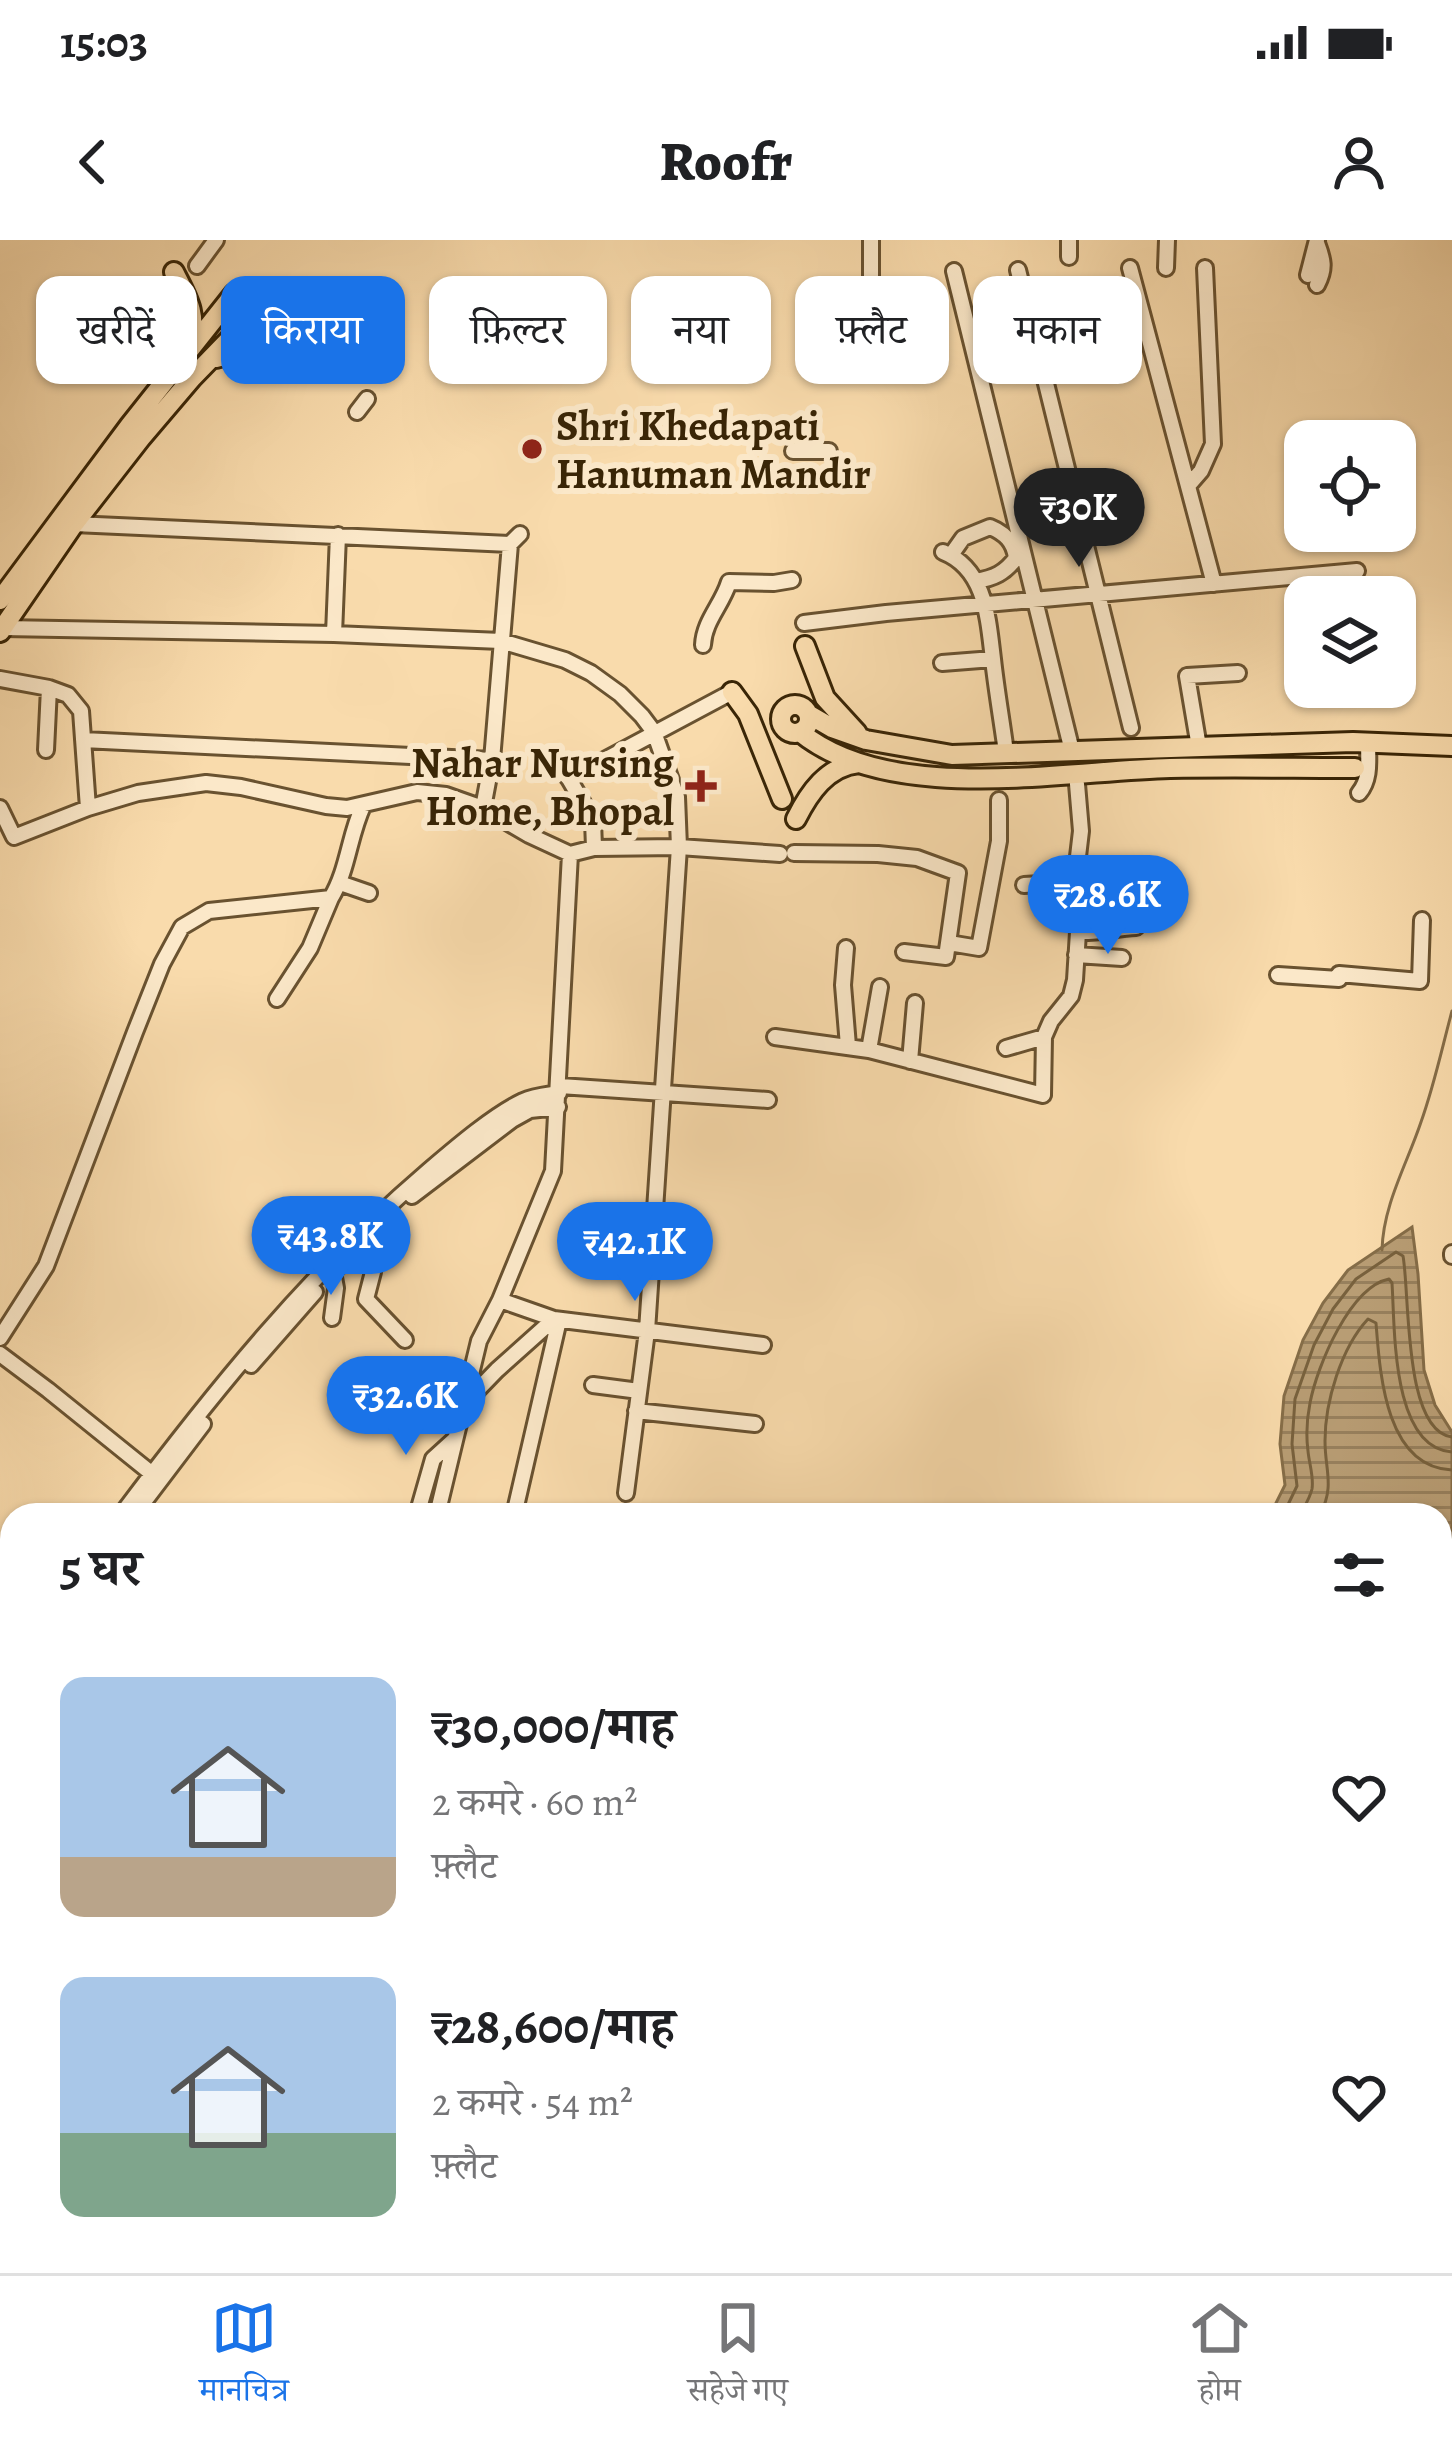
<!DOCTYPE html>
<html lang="hi">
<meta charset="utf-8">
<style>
:root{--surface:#fff;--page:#f6f6f6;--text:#202124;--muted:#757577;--line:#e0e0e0;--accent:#1a73e8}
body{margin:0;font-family:Alegreya,"Noto Serif Devanagari",serif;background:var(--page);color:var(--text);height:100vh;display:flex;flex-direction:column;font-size:45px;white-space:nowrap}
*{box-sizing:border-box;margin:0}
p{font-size:39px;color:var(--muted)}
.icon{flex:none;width:66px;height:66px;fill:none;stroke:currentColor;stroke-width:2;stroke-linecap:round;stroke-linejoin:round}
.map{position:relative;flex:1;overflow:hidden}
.panel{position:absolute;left:0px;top:1263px;width:1452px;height:771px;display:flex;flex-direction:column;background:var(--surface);border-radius:36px 36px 0 0;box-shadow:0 3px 9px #0004}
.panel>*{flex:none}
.banner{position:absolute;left:36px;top:36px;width:1380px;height:108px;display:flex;gap:24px}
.tools{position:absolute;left:1284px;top:180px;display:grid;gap:24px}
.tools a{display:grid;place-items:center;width:132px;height:132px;border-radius:24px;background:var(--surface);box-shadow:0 3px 9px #0004;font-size:60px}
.price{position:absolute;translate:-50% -102px;padding:0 27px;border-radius:42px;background:var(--accent);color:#fff;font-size:39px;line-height:78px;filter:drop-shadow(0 3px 6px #0008)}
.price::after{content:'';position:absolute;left:50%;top:72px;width:36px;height:27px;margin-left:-18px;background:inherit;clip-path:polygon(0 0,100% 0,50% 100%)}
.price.active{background:#222;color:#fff}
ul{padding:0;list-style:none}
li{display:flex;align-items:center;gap:36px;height:300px;padding:0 60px}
li span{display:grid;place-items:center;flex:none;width:336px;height:240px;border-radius:24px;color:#555}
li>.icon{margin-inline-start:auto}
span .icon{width:144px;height:144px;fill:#fffc;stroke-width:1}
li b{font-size:51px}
h2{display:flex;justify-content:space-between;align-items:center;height:144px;padding:0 60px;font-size:51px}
.tag{padding:0 42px;border-radius:24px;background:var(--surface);box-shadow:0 3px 9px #0004;font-size:42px;line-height:108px}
.tag.active{background:var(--accent);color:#fff}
.status{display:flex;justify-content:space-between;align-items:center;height:84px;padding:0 60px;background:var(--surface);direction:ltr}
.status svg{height:33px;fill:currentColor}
header{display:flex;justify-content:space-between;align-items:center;height:156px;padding:0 60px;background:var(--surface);font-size:54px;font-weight:800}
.dock{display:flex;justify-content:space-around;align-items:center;height:168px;border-top:3px solid var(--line);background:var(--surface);font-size:33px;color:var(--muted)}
.dock a{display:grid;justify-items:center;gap:6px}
.dock .active{color:var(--accent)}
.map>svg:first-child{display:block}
.water{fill:url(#water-rules);stroke:#856d48;stroke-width:3}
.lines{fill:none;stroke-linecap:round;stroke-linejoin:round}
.shore{stroke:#78613d;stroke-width:3}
.stream{stroke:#856d48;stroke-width:3}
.minor-casing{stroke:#695230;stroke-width:20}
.major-casing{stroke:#392506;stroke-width:24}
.minor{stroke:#fbe8c9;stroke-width:14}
.major{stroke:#f9dbac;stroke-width:18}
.poi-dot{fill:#8f2418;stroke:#fbe8c9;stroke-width:4.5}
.labels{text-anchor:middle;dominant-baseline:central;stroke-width:12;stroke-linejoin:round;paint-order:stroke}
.poi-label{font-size:42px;font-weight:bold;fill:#392506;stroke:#fbe8c9;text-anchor:start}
</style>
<div class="status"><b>15:03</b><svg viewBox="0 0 49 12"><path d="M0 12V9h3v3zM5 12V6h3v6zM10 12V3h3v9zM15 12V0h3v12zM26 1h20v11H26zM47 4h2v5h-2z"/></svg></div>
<header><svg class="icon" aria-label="back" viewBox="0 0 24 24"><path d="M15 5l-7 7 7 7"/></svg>Roofr<svg class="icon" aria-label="person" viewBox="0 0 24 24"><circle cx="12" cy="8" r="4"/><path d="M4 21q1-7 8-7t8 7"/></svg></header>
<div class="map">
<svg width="1452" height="2033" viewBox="0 0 1452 2033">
<defs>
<pattern id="water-rules" width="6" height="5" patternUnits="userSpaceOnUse" patternTransform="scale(3)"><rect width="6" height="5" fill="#b89d74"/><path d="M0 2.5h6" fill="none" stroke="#97805d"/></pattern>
</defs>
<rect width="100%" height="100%" fill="#f9dbac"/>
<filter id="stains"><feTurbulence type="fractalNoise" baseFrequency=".00167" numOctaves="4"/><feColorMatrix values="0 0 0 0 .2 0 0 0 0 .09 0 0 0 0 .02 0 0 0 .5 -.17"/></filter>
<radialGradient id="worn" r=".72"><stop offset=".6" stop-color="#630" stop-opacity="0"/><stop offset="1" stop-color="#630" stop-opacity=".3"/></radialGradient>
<!-- water -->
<path class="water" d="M1412,987L1418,1034L1424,1130L1435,1165L1452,1192V1499L1440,1542V1275H1270L1285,1245L1280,1204L1284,1156L1303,1100L1323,1063L1348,1030Z
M1440,1744L1448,1769L1452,1773V2033H1201L1199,2022H1440Z"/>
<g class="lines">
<!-- shore -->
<path class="shore" d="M1283,1275L1297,1246L1292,1204L1295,1159L1314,1105L1333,1069L1356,1039L1396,1012L1403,1016C1410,1053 1403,1191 1452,1197
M1300,1275C1304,1267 1310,1258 1312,1249C1314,1237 1309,1223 1308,1211C1306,1196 1307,1178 1310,1163C1317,1126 1350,1047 1389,1039L1392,1043C1395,1087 1391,1208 1452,1212
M1320,1275C1335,1245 1325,1231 1325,1201C1325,1162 1341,1108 1368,1079L1376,1083C1380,1133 1385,1227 1452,1230"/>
<!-- stream -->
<path class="stream" d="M1382,1010C1383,965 1407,924 1421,882C1434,846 1442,808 1452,771"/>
<defs>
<path id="minor" d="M871,0V38
M1317,3C1323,19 1326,28 1317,45
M1069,17V0
M197,26L216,0
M1130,28L1214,344
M1166,28L1167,0
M1018,30L1131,488
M954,31L1072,511
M1308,35L1317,0
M357,172L367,159
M793,211H829
M1188,246L1201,231L1213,204L1205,28
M74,284L510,304L520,294
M943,312C986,329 988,379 993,419C996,447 1001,476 1005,505
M951,315L963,298L990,287C1005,293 1014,302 1016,318C1005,333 994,338 976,341
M804,383L886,373L1357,331
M3,388L334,394L501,401L565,420L591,433L620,454L642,476L654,492L677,557L679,607L647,1091L626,1253
M334,394L338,295
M703,405C704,381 722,365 729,342L774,343L792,340
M942,423L993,419
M0,439L49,448L68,455L81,471L88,568
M83,500L492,520
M1199,507L1187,436L1238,433
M46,510L49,448
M552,518L569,539L593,580L594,608
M569,539L732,452
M1359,553C1371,539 1368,520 1368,502
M0,568L14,597L88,568L138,553L206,543L241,547L326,566L347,568L417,552L446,555L483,568L529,595L570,614L594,608L679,607L780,614
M483,568L492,520L510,304
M794,613L878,614L917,618L958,633L946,717L904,712
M340,643L369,653
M1024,645L1075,642
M1078,692C1098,693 1116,688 1136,687
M949,703L979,708L999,601V560
M846,708L843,745L848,806
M1076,715L1122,718
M1339,734L1420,741L1422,680
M1278,735L1339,739
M277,759L310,708L331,658
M775,797L869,810L1043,855L1044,797L1051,781L1071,756L1075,740L1078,692L1075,642L1081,591L1077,544
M1006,808L1044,797
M869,810L880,747
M910,821L915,763
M560,846L768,860
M412,956L512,880L530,870L558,867
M369,997L373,1032L366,1059L405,1100
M1452,1013V1016
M334,1031L378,988
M500,1060L554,1079L763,1105
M332,1078L336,1048L333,1032
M0,1098L46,1026L135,792L162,724L182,687L209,671L331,658C348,630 349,596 363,566
M0,1114L48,1150L151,1233
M251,1125L315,1052
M593,1145L639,1151
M392,1148L463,1168
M466,1162L497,1130L554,1079
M636,1171L755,1184
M121,1275C213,1152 310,1032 427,932C454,909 492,876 523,861C534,856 547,855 559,853
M134,1275L203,1184
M417,1275L433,1219L455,1199
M437,1275L479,1101L500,1060L553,931L570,614
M514,1275L559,1080
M0,1471L12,1433
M0,1506L12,1463
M241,2022L243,2033
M335,2022L336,2033
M1147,2033L1157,2022
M1166,2033L1171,2022"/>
<path id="major" d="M174,32C188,59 198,75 189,106
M216,118L246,110L291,124
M0,360L130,185L234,54
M0,392L74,284L141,198L192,138L256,72
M805,406L825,458L857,493
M732,452L748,474L782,559
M781 479a14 14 0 1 1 28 0a14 14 0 1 1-28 0Z
M808,474L832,488L866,500L952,515L1353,502L1452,506
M800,492C889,565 1061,531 1170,528C1232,527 1294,528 1355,528
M796,579C809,553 827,526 859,523"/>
</defs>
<!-- minor casing -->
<use href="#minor" class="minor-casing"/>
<!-- major casing -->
<use href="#major" class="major-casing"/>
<!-- minor -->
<use href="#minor" class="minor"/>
<!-- major -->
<use href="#major" class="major"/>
</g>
<!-- markers -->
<g class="poi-dot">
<circle cx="532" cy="209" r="12"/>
<path d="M695 528h12v12h12v12h-12v12h-12v-12h-12v-12h12z"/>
</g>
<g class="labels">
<!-- poi labels -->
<g class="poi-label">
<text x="556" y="185">Shri Khedapati<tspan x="556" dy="48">Hanuman Mandir</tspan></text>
<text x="674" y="522" text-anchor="end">Nahar Nursing<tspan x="674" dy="48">Home, Bhopal</tspan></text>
</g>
</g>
<rect width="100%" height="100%" filter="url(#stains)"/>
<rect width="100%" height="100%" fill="url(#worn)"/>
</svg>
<div class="tools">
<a><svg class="icon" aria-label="locate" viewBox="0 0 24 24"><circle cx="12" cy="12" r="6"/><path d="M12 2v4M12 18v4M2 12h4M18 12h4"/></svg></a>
<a><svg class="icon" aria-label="layers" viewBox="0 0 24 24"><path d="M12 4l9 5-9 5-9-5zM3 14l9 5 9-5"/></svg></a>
</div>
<b class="price active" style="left:1079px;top:330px">₹30K</b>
<b class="price" style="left:1108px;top:717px">₹28.6K</b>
<b class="price" style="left:331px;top:1058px">₹43.8K</b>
<b class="price" style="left:635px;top:1064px">₹42.1K</b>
<b class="price" style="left:406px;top:1218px">₹32.6K</b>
<div class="banner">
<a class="tag">खरीदें</a>
<a class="tag active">किराया</a>
<a class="tag">फ़िल्टर</a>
<a class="tag">नया</a>
<a class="tag">फ़्लैट</a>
<a class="tag">मकान</a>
</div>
<section class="panel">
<h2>5 घर<svg class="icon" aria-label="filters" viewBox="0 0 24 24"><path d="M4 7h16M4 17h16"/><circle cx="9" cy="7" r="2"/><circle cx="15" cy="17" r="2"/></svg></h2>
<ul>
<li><span style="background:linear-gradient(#a9c7e8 75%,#b9a48a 0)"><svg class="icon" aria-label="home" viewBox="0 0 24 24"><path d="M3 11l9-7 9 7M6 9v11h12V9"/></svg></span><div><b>₹30,000/माह</b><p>2 कमरे · 60 m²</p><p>फ़्लैट</p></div><svg class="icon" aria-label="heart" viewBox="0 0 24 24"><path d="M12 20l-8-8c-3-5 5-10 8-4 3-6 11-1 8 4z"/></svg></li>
<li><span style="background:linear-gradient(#a9c7e8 65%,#7fa58c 0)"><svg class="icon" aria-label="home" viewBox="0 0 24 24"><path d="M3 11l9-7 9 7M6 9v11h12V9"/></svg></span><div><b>₹28,600/माह</b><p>2 कमरे · 54 m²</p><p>फ़्लैट</p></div><svg class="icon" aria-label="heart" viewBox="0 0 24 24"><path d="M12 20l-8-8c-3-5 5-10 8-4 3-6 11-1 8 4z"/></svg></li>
</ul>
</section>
</div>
<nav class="dock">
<a class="active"><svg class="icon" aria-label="map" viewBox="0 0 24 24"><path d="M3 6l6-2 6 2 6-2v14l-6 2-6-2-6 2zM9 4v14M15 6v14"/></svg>मानचित्र</a>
<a><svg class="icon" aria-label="saved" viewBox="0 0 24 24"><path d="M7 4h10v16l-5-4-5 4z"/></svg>सहेजे गए</a>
<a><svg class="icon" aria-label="home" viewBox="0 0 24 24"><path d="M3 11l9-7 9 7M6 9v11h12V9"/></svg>होम</a>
</nav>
